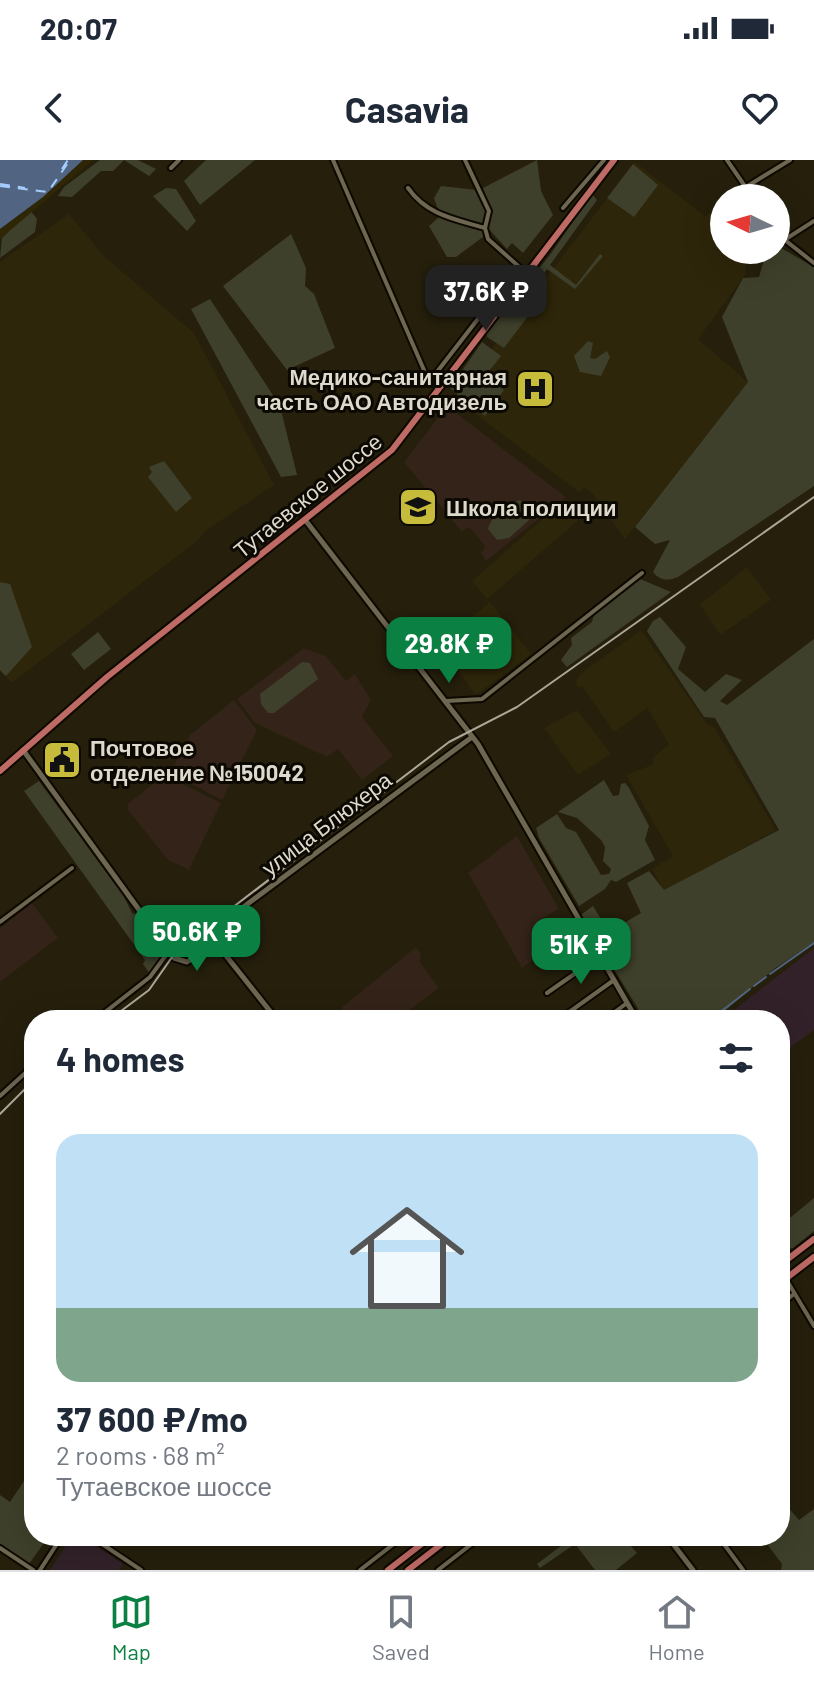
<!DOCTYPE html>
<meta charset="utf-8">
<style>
:root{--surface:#fff;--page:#f2f2f3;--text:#1f2937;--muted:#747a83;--line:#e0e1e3;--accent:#0b8043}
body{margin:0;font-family:Barlow,sans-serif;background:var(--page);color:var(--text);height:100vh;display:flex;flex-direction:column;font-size:30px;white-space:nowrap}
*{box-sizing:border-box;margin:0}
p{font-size:26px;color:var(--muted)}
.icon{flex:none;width:44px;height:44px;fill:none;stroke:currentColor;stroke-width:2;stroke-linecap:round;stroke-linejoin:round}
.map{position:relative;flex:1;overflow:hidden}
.drawer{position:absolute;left:24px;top:850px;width:766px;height:536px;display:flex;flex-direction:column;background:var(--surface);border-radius:32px;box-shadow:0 8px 32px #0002}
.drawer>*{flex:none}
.needle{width:52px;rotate:275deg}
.fabs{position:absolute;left:710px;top:24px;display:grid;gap:16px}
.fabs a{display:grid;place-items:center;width:80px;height:80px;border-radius:50%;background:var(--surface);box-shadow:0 8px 32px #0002;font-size:40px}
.price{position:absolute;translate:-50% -68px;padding:0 18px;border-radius:16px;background:var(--accent);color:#fff;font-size:26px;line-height:52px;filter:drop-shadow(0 2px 4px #0008)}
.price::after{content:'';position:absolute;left:50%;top:48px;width:24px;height:18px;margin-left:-12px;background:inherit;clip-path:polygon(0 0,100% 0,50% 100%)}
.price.selected{background:#222;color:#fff}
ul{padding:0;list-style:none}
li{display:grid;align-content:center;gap:16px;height:424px;padding:0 32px}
li span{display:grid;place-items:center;height:248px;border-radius:24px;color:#555}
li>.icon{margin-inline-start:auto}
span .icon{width:144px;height:144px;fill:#fffc;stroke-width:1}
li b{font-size:34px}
h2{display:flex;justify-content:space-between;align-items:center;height:96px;padding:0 32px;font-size:34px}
.status{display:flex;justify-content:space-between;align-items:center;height:56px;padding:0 40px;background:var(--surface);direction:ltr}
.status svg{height:22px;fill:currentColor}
header{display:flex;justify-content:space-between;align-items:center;height:104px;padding:0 32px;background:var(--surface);font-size:36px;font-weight:700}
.menu{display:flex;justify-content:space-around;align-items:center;height:112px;border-top:2px solid var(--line);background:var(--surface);font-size:22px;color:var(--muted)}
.menu a{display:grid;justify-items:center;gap:4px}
.menu .selected{color:var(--accent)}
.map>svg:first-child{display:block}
.commercial{fill:#322129}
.built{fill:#2e260a}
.education{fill:#332319}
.green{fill:#3e402b}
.sand{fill:#2e2605}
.water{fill:#516582}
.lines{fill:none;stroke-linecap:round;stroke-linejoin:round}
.stream{stroke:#516582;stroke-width:2}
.ferry{stroke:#a6cbfe;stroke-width:2;stroke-dasharray:10 8;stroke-linecap:butt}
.minor-casing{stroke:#0e0900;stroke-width:8}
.tertiary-casing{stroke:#0e0900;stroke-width:9}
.primary-casing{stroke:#0e0900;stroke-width:10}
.minor{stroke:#6d6651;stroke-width:4}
.tertiary{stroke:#6d6651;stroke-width:5}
.primary{stroke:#be6a65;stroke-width:6}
.tram{stroke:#aca799;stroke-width:2}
.labels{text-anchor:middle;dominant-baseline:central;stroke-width:6;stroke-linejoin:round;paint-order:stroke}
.poi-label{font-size:22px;font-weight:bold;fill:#ddd9cd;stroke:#0c0903;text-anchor:start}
.street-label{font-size:22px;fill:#ddd9cd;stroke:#0c0903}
</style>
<div class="status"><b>20:07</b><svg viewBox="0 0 49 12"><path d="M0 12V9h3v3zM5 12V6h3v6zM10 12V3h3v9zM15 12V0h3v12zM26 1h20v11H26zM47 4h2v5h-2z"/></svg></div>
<header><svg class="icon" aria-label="back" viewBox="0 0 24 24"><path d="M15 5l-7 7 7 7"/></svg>Casavia<svg class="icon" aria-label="heart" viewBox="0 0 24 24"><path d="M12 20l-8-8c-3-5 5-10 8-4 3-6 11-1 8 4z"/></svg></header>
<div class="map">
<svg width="814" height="1410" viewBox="0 0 814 1410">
<rect width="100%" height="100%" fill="#251f0c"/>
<!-- commercial -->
<path class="commercial" d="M814,788V870L780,895V860H721Z
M72,1376H81L123,1404L119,1410H50Z"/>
<!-- built -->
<path class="built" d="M635,2L706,57L732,26L743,38H724V90H758L745,107L746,114L698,179L748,222L625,379L593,334L584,327L580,333L454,238Z
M69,54L104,96L194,173L274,325L204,372L198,380L12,523L0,511V102Z
M564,340L580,359L487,439L472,421Z
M747,407L771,440L720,475L700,444Z
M490,442L531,494L476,535L438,485Z
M641,470L707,564L714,567L776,670L664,731L652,709L673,696L626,615L654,604L652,599L669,584L647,548L614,572L582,526L579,528L575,523L580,514Z
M577,550L611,594L578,615L544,568Z"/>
<!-- education -->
<path class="education" d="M447,246L566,337L486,401L481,393L485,386L469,367L462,372L404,302Z
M304,488L326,496L346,521L355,514L371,540L362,557L393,596L362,620L338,589L327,597L255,563L237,539Z
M234,540L257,570L222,640L170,613L190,575Z
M164,615L221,643L189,710L168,700L128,650V644Z
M517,676L559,749L543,758L556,783L522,808L468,713Z
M32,743L58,778L0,822V768Z
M416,787L421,794L420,802L439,828L396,860H350L341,848Z"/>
<!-- green -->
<path class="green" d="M100,0H138L156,9L149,16L124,0L113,11H101L72,37L58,36L64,27Z
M206,0H255L200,45L184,21Z
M537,0L541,31L553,55L523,93L512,83L507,89L487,67L491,51L483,28Z
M633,4L658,25L634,57L607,38Z
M441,26L477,30L486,52L483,66L439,52L434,38Z
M166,28L176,29L196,61L187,71L153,36Z
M592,34L597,40L550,105L576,125L600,94L603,96L575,129L547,109L535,126L543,136L504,188L487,177V173L550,95Z
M30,50L37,59L35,72L0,98L2,78Z
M439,57L483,69L487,74L456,97H447L429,66Z
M291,74L306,108L305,126L314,134L335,188L287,210L223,126Z
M781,88L814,107V326L678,417C668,421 660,421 653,412L670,380L655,384L635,367L748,222L722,157L743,118L759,117L764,100Z
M210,139L280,246L297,315L281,317L191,149Z
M588,181L593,183L590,198L595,199L607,191L610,197L601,216L580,212L574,196Z
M482,182L501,196L486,215L504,230L485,256L450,228Z
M164,301L192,338L176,352L148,317L152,312L149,307Z
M520,340L529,346V360L509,378L497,380L488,369C491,356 506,344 520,340Z
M640,419L671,432L567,507L561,500L572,485L571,478L592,462L594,454Z
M0,422L10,424L32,487L6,516L0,510Z
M660,457L686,487L678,509L705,532L726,514L742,520L720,541L727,545L814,479V782L774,809L714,860H645L581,755L593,746L609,772L641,753L627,723L649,711L664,730L779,670L715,558L704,557L647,471L653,461Z
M98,472L111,489L84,510L71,494Z
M302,502L310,503L318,519L274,553H268L261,544L260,534Z
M604,620L613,636L619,635L621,624L625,623L629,628L649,666L645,680L655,700L616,722L611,720L605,729L579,746L539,678L536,668L557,654L566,668L576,672L601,715L609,714L611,709L603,701L605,687L601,680L577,658L558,652Z
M39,621L123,735L132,753L139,756L163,789L162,800L150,814L143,804L145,800L24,631Z
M814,1038V1071L793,1088L780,1089V1066Z
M24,1321L34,1327V1358L30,1356L34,1360V1376H49L29,1404L0,1386V1335L10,1342Z
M786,1345L799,1360L814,1349V1410H781L782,1404L761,1376H780V1350Z
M574,1376H622L637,1393L616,1410H595L575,1384L540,1408L537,1404Z"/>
<!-- sand -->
<path class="sand" d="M83,0H93L0,79V69L43,37Z"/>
<!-- water -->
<path class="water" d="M0,0H83L43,37L0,69Z"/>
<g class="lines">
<!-- stream -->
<path class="stream" d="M770,814L814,783
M754,826L766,817
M710,860L750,829"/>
<!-- ferry -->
<path class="ferry" d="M62,9L68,0
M0,24L25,28
M0,26L48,32L70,0"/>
<defs>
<path id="minor" d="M333,0L427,217L439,229
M465,0L489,51L485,68
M727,0L753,38
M171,8L179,0
M746,27L790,0
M408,28C427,55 454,59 485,68L488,79L526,113
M563,48L604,0
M776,73L814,103
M778,84L814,61
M430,221L518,107
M446,541L482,539L642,413
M0,762L72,708
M547,833L600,796
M561,858L614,820
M95,860L150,817L169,791
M604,860L627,843
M0,936L34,905
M786,1119L814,1166
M780,1145L794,1134
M90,1376L141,1410
M718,1376L743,1410
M0,1388L33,1410
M40,1410L62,1376
M360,1410L404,1376
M438,1410L482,1376"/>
<path id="tertiary" d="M306,361L478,584L637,860
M23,590L174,798L187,802L216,783
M216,783L213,773L222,763L472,577
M216,783L277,860
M780,1110L786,1119
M667,1376L693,1410"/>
<path id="primary" d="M0,611L107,517L392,290L614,0
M780,1105L814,1079
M780,1123L814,1097
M388,1410L432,1376
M408,1410L452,1376"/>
</defs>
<!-- minor casing -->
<use href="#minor" class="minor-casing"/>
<!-- tertiary casing -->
<use href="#tertiary" class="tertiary-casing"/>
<!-- primary casing -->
<use href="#primary" class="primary-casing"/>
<!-- minor -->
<use href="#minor" class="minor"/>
<!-- tertiary -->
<use href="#tertiary" class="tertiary"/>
<!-- primary -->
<use href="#primary" class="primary"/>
<!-- tram -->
<path class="tram" d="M109,860L149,830L177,790L449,582L517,547L814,337
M0,954L34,920"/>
</g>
<!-- icons -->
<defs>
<symbol id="hospital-square" viewBox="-11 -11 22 22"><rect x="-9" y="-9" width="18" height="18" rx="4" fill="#c7bb3b" stroke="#0c0903"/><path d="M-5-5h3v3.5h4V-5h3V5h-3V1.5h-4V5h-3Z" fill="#111"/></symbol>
<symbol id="university-square" viewBox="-11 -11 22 22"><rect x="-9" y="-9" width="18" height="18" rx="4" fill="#c7bb3b" stroke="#0c0903"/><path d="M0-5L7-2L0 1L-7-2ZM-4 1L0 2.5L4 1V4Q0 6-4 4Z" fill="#111"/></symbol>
<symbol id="civic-square" viewBox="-11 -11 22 22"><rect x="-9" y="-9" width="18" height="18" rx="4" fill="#c7bb3b" stroke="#0c0903"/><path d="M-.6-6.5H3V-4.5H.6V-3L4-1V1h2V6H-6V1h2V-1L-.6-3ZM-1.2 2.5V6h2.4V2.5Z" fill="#111"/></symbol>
</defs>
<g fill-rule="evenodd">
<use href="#hospital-square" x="513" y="207" width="44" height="44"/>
<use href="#university-square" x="396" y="325" width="44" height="44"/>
<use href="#civic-square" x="40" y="578" width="44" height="44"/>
</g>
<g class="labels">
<!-- poi labels -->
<g class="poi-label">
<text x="507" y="216" text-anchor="end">Медико-санитарная<tspan x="507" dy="25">часть ОАО Автодизель</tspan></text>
<text x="446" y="347">Школа полиции</text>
<text x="90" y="587">Почтовое<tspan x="90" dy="25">отделение №150042</tspan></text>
</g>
<!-- street labels -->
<g class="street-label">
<text transform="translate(307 335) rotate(-39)">Тутаевское шоссе</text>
<text transform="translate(326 663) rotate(-37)">улица Блюхера</text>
</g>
</g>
</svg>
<div class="fabs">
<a><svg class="needle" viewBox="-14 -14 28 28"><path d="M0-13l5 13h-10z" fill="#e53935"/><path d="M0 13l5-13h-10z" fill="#747a83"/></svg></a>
</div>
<b class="price selected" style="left:486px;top:173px">37.6K ₽</b>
<b class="price" style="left:449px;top:525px">29.8K ₽</b>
<b class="price" style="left:197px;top:813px">50.6K ₽</b>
<b class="price" style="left:581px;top:826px">51K ₽</b>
<section class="drawer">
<h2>4 homes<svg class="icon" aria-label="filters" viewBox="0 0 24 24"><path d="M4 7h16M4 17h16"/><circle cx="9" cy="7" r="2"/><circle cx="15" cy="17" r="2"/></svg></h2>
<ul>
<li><span style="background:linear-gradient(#bfe0f5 70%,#7fa58c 0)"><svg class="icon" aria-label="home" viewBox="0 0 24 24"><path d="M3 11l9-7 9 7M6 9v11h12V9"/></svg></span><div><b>37 600 ₽/mo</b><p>2 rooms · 68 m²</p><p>Тутаевское шоссе</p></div></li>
</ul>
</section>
</div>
<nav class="menu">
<a class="selected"><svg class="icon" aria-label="map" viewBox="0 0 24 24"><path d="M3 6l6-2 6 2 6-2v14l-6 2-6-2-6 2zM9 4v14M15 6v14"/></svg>Map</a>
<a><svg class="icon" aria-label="saved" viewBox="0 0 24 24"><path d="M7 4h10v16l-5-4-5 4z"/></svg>Saved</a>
<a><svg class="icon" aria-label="home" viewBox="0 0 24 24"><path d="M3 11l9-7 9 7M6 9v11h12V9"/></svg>Home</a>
</nav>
